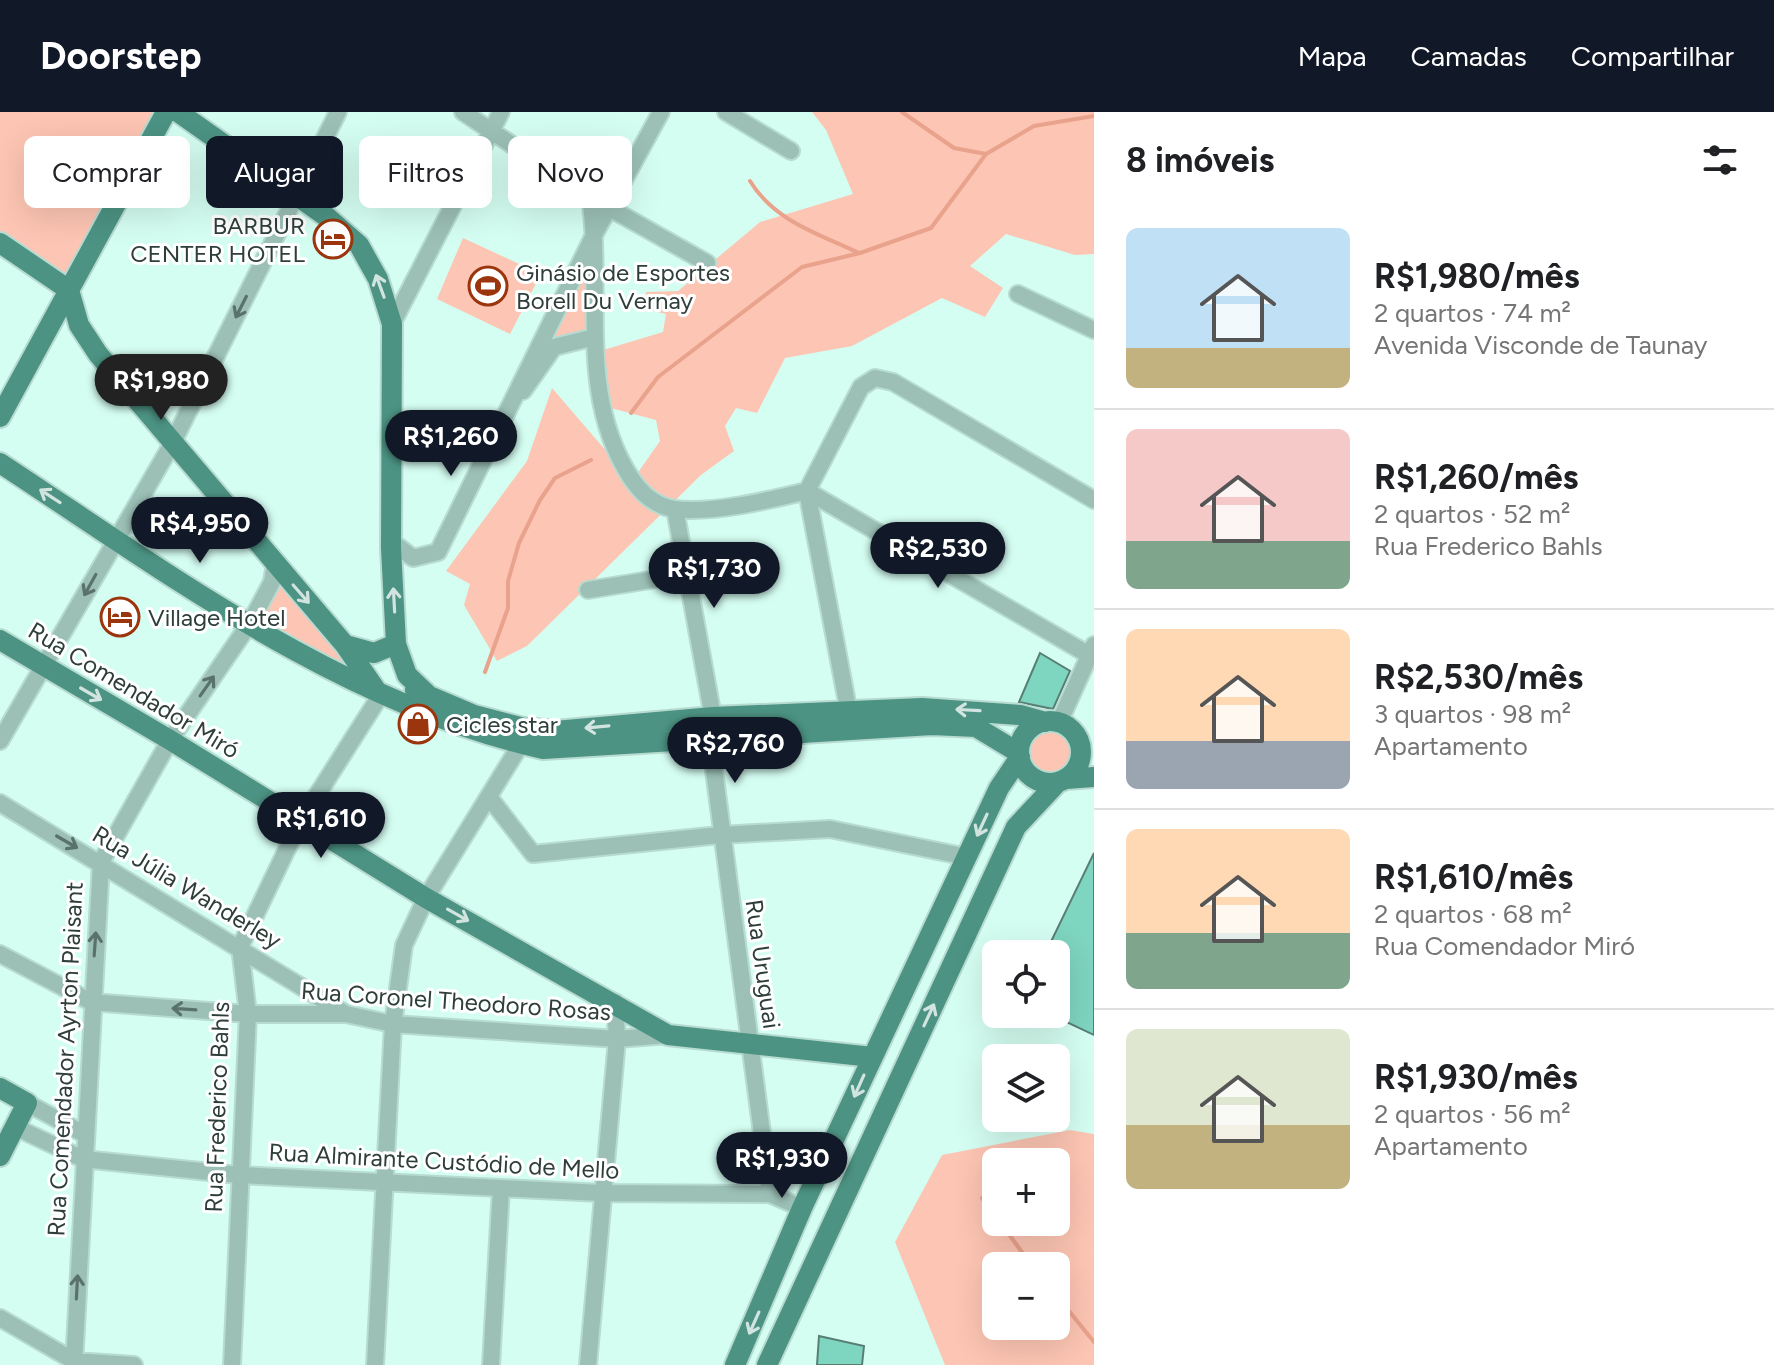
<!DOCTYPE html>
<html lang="pt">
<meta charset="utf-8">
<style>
:root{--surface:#fff;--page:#f2f2f2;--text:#202124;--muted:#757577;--line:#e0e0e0;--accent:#111827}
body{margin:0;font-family:Figtree,sans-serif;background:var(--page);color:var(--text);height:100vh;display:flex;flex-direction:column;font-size:30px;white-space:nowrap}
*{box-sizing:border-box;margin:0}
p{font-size:26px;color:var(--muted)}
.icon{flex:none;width:44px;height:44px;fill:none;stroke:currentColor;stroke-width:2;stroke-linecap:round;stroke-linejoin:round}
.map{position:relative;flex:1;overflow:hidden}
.sheet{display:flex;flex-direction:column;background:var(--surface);width:680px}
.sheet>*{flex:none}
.top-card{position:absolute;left:24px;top:24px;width:760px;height:72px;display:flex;gap:16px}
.controls{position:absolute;left:982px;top:828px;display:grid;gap:16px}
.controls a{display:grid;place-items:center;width:88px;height:88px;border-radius:12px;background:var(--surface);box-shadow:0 8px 32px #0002;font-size:40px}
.price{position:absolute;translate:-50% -68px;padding:0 18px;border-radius:28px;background:var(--accent);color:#fff;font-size:26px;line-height:52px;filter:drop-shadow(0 2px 4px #0008)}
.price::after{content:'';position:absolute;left:50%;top:48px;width:24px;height:18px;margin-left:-12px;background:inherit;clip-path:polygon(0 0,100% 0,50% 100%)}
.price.on{background:#222;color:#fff}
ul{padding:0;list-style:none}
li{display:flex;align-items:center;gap:24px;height:200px;padding:0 32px}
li+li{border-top:2px solid var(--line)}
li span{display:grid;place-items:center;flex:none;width:224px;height:160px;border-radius:12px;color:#555}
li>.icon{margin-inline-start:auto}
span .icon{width:96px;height:96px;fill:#fffc;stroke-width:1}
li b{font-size:34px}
h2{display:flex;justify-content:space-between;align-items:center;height:96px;padding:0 32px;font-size:34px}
.chip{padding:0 28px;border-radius:12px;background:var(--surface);box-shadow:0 8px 32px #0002;font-size:28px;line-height:72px}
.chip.on{background:var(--accent);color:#fff}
header{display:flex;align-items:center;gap:48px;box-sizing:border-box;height:112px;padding:0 40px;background:var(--accent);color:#fff}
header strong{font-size:38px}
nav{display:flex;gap:44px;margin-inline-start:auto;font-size:28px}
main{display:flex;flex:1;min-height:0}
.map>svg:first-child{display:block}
.green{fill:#fdc5b3;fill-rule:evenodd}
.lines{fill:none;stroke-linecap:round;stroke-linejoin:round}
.stream{stroke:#e9a28b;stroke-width:4}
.building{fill:#7ed5c0;stroke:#597e74;stroke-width:2}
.minor-casing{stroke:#b7dbd1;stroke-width:20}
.major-casing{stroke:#b7dbd1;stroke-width:24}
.minor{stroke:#9cc0b6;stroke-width:16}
.major{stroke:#4c9383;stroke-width:20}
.oneway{stroke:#d2e4e0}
.oneway2{stroke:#5a726c}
.labels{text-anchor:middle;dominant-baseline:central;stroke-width:6;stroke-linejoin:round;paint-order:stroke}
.poi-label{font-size:24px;fill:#2e3e3a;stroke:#fff;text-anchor:start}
.street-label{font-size:24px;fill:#2e3e3a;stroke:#fff}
</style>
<header>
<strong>Doorstep</strong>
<nav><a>Mapa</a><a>Camadas</a><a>Compartilhar</a></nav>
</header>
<main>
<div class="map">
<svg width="1094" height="1253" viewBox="0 0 1094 1253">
<rect width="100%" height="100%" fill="#d5fef2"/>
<!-- green -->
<path class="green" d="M0,0H157L67,166L0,121Z
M812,0H1094V142L1075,143L1006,122L970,154L1003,176L985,205L942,186L852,234L785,246L757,301L736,296L725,314L734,339L701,363L527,534L497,549L464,493L470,472L446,459L527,349L552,276L632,369L660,329L656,308L603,294L600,239L663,220L666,202L645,197L646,180L678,179L760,110L853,82L826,18Z
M463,126L541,162L510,222L437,187Z
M587,143L589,218L544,241Z
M283,471L357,560L260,508Z
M1026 640a24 24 0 1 1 48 0a24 24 0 1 1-48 0Z
M1070,1018L1094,1022V1253H945L895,1130L942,1043ZM1056,1050V1110H996V1050ZM1056,1154V1214H996V1154Z"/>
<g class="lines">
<!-- stream -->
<path class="stream" d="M902,0L954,36L986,42
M750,69C774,109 819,122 859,141
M631,301L658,265L802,155L860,141L931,116L986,42L1034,14L1094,4
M485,560L508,496V469L519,431L540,388L555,366L591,348
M982,1086L996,1105
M1000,1110L1032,1154
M1056,1183L1094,1230"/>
</g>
<!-- building -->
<path class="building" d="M1040,541L1070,559L1053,597L1019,590Z
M1094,741V923L1056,905V842H1045Z
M819,1224L864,1234L862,1253H817Z"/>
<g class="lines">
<defs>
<path id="minor" d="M463,0L590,85L707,151
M726,0L791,39
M590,85C604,180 576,282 631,366C641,381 655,394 674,397C712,402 770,388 807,379L1089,543
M1018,182L1094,218
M392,212L501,0
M523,279L554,235L595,225
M675,397L713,605
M391,429L413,446L438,440L595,121L661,0
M588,478L687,462
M849,601L807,379L861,275L875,266L893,270L1094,388
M1059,611L1094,533
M710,628L770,1082
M0,629L172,332L338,0
M489,685L533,742L720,723L830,717L967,745
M0,691L346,902
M0,842L91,890L248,902H346L393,912L617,927L668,923
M27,991L84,1022
M15,1015L83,1047L239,1063L601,1081L770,1082L802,1096
M0,1206L74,1249L134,1253
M74,1253L101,750L170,628L250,511L272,470L275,452
M232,1253L248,902L240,835L300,710L380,584
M375,1253L393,912L404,833L426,786L521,632
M491,1253L501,1076
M588,1253L617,927L615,890"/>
<path id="major" d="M178,0L327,105L359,133L378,167L392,212L391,436L396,532L407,563L428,583
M0,131L69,178
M69,178L79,213L98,242L345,533L376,578
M0,305L166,0
M0,351C169,462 343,592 543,637L932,613L976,615L1019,641
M0,528L170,628L426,786L668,923L872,945
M345,533L374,541L396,532
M415,578L474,603L524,616L555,619L713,605L922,596L1020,603L1045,610
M1019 640a31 31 0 1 1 62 0a31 31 0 1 1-62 0Z
M1066,667L1094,665
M0,976L27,991L0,1044
M735,1253L802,1096L999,676L1020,645
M767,1253L1016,715L1058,670"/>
</defs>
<!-- minor casing -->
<use href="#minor" class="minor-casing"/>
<!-- major casing -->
<use href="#major" class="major-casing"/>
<!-- minor -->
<use href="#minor" class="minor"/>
<!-- major -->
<use href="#major" class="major"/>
</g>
<!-- one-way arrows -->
<defs><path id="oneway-shaft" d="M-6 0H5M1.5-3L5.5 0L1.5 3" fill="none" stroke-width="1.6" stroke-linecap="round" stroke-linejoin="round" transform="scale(2)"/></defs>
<g class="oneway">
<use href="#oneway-shaft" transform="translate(380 174) rotate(-110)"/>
<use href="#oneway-shaft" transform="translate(50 384) rotate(-147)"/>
<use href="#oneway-shaft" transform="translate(301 482) rotate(49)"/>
<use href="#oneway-shaft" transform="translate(394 488) rotate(-93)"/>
<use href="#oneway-shaft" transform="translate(91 582) rotate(30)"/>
<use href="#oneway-shaft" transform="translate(968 598) rotate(-177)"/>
<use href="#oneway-shaft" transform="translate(597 615) rotate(175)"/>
<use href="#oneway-shaft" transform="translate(982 713) rotate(115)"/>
<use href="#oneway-shaft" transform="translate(458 803) rotate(29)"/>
<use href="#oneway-shaft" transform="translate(929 903) rotate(-65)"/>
<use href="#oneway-shaft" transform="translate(859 974) rotate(114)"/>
<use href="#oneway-shaft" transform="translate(754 1211) rotate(114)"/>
</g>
<g class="oneway2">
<use href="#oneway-shaft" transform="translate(241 195) rotate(117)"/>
<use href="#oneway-shaft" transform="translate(90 473) rotate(119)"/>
<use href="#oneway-shaft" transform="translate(207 574) rotate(-55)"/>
<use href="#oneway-shaft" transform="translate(67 730) rotate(30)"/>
<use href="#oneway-shaft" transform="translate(95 832) rotate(-86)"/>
<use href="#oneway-shaft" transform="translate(184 897) rotate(-176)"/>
<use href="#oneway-shaft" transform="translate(77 1175) rotate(-87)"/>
</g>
<!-- icons -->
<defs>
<symbol id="hotel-ring" viewBox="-11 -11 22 22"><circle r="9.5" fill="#fff" stroke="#9b350d" stroke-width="1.5"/><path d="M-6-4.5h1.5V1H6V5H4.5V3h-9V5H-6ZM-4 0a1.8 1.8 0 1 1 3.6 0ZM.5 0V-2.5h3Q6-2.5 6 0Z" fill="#9b350d"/></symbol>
<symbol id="stadium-ring" viewBox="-11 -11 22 22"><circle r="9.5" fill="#fff" stroke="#9b350d" stroke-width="1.5"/><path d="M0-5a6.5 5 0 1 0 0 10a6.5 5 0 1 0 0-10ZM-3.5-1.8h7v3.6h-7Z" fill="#9b350d"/></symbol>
<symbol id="shop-ring" viewBox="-11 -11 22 22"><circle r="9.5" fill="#fff" stroke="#9b350d" stroke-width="1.5"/><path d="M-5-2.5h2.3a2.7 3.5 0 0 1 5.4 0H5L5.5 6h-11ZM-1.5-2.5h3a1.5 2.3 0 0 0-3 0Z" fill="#9b350d"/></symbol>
</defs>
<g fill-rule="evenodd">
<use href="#hotel-ring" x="311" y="105" width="44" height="44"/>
<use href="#stadium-ring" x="466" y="152" width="44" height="44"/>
<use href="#hotel-ring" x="98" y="483" width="44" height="44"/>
<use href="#shop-ring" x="396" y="590" width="44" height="44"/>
</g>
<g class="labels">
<!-- poi labels -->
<g class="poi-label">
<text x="305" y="113" text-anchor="end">BARBUR<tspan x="305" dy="28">CENTER HOTEL</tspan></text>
<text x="516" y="160">Ginásio de Esportes<tspan x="516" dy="28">Borell Du Vernay</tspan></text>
<text x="148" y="505">Village Hotel</text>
<text x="446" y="612">Cicles star</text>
</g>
<!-- street labels -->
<g class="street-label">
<text transform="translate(134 578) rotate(31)">Rua Comendador Miró</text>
<text transform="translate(187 775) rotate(31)">Rua Júlia Wanderley</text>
<text transform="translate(763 852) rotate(82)">Rua Uruguai</text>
<text transform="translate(456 889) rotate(4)">Rua Coronel Theodoro Rosas</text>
<text transform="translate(65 947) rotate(-87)">Rua Comendador Ayrton Plaisant</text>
<text transform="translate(217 995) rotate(-88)">Rua Frederico Bahls</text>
<text transform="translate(444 1049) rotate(3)">Rua Almirante Custódio de Mello</text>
</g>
</g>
</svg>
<div class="controls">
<a><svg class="icon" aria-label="locate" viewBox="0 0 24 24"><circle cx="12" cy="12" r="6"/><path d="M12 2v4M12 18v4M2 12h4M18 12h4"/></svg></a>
<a><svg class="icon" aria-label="layers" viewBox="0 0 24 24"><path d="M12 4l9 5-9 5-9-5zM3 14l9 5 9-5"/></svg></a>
<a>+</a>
<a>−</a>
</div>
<b class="price on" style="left:161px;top:310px">R$1,980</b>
<b class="price" style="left:451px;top:366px">R$1,260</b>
<b class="price" style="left:200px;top:453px">R$4,950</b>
<b class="price" style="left:938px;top:478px">R$2,530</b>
<b class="price" style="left:714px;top:498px">R$1,730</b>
<b class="price" style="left:735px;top:673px">R$2,760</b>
<b class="price" style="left:321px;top:748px">R$1,610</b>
<b class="price" style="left:782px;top:1088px">R$1,930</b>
<div class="top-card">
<a class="chip">Comprar</a>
<a class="chip on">Alugar</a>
<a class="chip">Filtros</a>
<a class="chip">Novo</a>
</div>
</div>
<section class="sheet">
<h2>8 imóveis<svg class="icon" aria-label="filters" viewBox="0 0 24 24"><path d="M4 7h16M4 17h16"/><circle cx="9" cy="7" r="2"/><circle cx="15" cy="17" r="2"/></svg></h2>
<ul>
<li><span style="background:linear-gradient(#bfe0f5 75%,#c2b280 0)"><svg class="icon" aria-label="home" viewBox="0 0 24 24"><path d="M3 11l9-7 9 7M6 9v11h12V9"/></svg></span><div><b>R$1,980/mês</b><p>2 quartos · 74 m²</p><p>Avenida Visconde de Taunay</p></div></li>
<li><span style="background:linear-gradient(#f6c9c9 70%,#7fa58c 0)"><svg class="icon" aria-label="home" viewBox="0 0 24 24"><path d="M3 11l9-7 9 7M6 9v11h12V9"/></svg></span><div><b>R$1,260/mês</b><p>2 quartos · 52 m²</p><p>Rua Frederico Bahls</p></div></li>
<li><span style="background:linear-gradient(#ffd9b3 70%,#9aa5b1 0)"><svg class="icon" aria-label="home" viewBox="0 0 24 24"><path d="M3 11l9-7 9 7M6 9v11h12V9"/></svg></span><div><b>R$2,530/mês</b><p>3 quartos · 98 m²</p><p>Apartamento</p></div></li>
<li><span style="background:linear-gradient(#ffd9b3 65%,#7fa58c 0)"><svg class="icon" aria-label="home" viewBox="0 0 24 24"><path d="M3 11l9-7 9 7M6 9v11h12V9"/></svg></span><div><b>R$1,610/mês</b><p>2 quartos · 68 m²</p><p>Rua Comendador Miró</p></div></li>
<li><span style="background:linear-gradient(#dfe7d0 60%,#c2b280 0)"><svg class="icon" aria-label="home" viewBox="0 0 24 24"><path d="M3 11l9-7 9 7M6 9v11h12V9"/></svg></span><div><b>R$1,930/mês</b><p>2 quartos · 56 m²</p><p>Apartamento</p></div></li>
</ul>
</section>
</main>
